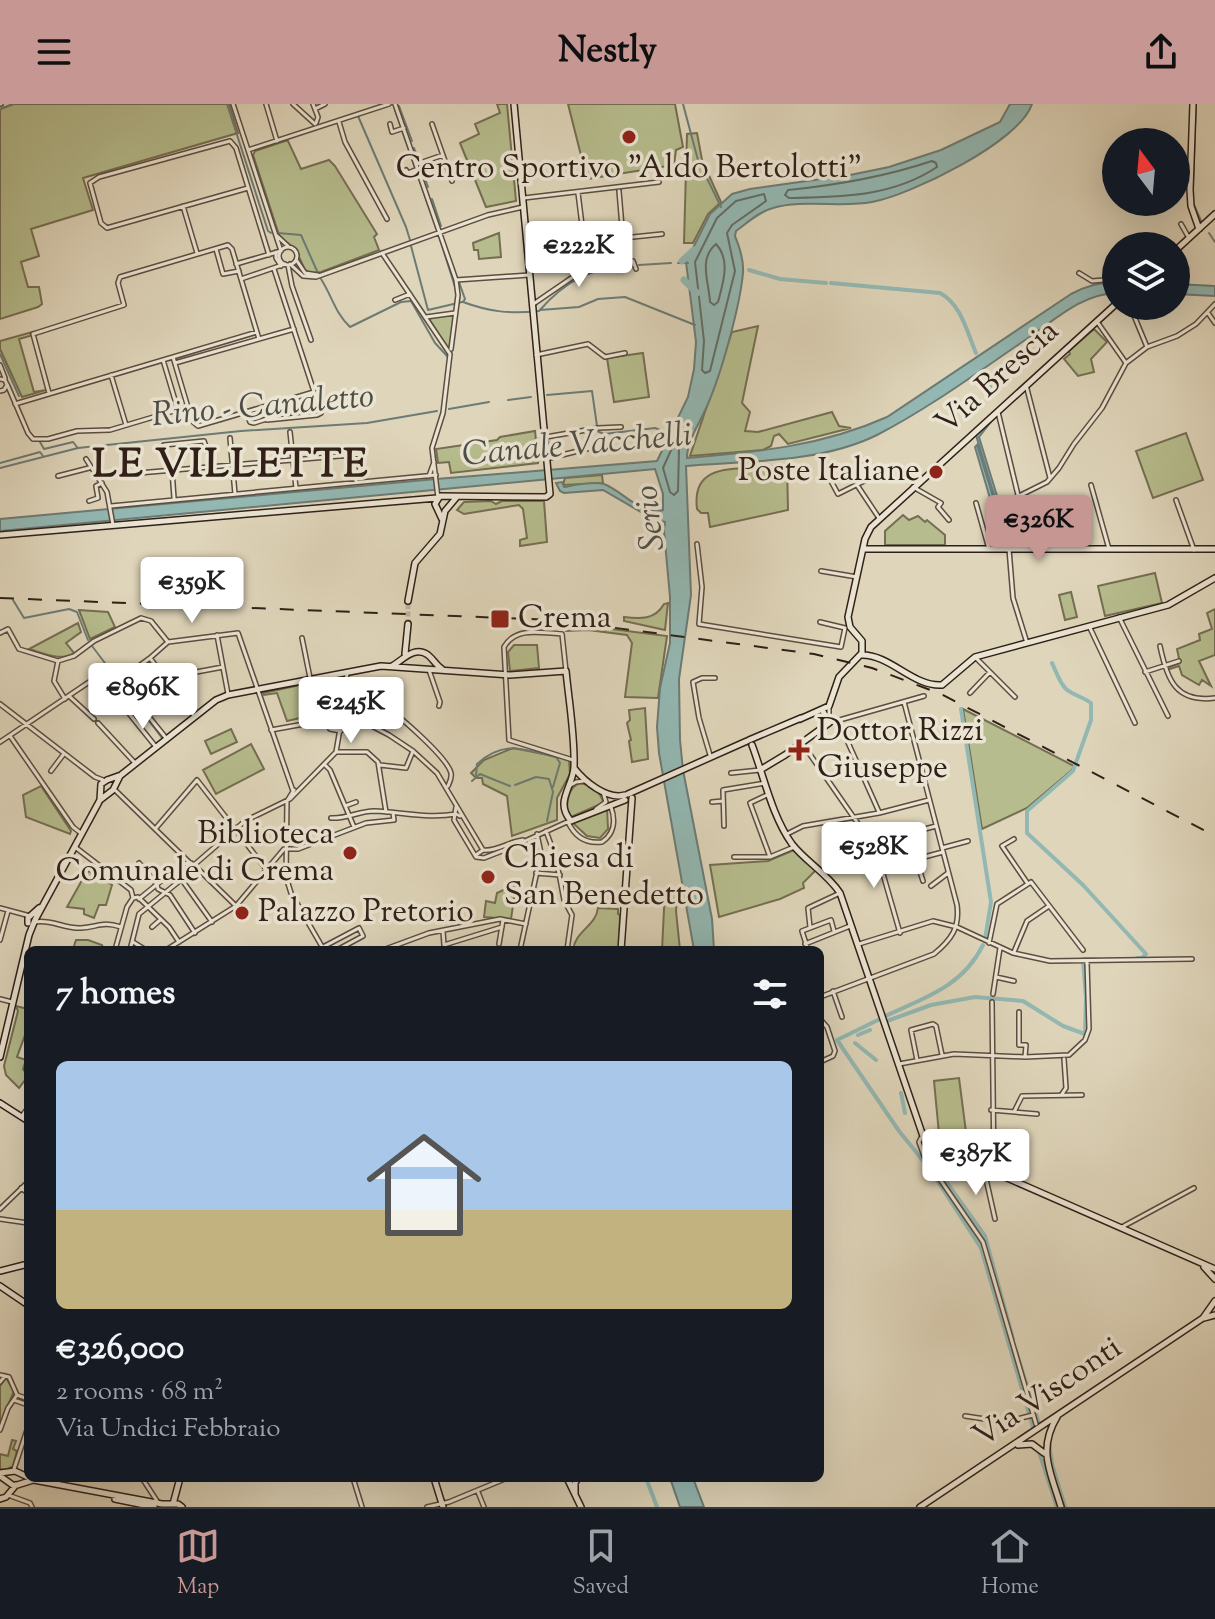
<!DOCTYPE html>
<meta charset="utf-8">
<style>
:root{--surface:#171b24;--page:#20242c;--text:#f1f3f6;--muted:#9ea1a6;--line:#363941;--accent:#c59692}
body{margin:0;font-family:"Sorts Mill Goudy",serif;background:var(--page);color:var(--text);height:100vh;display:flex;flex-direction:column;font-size:30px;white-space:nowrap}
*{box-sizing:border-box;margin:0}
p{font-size:26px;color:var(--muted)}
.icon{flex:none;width:44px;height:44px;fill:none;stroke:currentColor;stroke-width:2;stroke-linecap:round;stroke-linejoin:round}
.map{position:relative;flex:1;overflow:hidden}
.side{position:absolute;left:24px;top:842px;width:800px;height:536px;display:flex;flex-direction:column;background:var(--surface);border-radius:12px;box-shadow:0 8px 32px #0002}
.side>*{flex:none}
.needle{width:52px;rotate:344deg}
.buttons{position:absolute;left:1102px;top:24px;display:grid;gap:16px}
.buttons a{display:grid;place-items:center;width:88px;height:88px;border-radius:50%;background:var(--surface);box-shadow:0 8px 32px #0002;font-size:40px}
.price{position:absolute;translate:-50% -68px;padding:0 18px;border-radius:8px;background:#fff;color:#222;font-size:26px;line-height:52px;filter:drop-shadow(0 2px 4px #0008)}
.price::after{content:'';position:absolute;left:50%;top:48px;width:24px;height:18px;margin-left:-12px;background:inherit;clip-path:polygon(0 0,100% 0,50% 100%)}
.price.active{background:var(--accent);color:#111}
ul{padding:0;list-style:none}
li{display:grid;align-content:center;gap:16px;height:424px;padding:0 32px}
li span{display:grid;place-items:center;height:248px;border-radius:12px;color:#555}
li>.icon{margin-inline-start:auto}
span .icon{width:144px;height:144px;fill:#fffc;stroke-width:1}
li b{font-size:34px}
h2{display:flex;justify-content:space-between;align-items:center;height:96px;padding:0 32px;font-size:34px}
header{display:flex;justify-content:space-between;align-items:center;height:104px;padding:0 32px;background:var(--accent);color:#111;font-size:36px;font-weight:700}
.dock{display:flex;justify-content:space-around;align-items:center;height:112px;border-top:2px solid var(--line);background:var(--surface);font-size:22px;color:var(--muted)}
.dock a{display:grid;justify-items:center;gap:4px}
.dock .active{color:var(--accent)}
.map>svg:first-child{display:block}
.green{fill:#b6bc8d;stroke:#746e52;stroke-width:2}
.water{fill:#93b8b3;stroke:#6c7b75;stroke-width:2}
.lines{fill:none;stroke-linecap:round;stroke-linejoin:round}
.shore{stroke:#626c66;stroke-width:2}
.stream{stroke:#6c7b75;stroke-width:2}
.canal{stroke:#93b8b3;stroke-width:4}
.river{stroke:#93b8b3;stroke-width:7}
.secondary-tunnel{stroke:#bcb19a;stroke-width:5;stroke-dasharray:5 2.5;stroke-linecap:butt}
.street-casing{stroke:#5c4d40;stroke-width:6}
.secondary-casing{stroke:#312018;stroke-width:8}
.street{stroke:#eae4d2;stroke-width:3}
.secondary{stroke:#eae4d2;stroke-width:5}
.rail{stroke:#312018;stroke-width:2;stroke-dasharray:14 14;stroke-linecap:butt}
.poi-dot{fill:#8f2418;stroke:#eae4d2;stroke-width:3}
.labels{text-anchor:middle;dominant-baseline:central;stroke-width:7;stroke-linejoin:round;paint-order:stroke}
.poi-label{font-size:32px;fill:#312018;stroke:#eae4d2;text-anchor:start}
.street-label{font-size:32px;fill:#312018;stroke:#eae4d2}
.water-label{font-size:34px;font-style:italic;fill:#4e4e46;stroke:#eae4d2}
.district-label{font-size:40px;font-weight:bold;letter-spacing:2px;fill:#312018;stroke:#eae4d2}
</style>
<header><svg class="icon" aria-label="menu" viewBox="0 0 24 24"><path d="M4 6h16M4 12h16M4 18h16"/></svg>Nestly<svg class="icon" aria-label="share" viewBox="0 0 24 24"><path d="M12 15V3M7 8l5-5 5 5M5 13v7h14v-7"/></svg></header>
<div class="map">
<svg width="1215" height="1403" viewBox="0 0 1215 1403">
<rect width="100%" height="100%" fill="#dfd5ba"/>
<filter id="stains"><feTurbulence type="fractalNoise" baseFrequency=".0025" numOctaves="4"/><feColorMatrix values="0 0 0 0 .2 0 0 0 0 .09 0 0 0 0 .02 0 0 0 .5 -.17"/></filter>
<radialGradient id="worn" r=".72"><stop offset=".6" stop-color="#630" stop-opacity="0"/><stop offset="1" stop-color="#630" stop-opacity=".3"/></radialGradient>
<!-- green -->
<path class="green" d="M13,0H229L238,29L83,74L93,106L31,125L39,152L21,158L28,183H39L42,200L38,203L0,215V5Z
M497,0H507L516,97L486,103L460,39L479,30L475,20L500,9Z
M568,0H675L683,43L676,46L674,61L587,75Z
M697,29L702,56L721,98L708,110L693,139H684L687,30Z
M285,37H288L301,65L329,56L335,62L377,130L374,133L379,146L321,168L311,169L305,166L295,144L282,136L279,131L253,51L255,47Z
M499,129L501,153L479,155L478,146H474L473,139Z
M436,212H454L450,243H447L429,215Z
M758,222L742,299L750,308L745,327L758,328L832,308L839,322L851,324L788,340L779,330L774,332L771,342L763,346L690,352L732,228Z
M1094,225L1107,238L1091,255L1094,268L1078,272L1064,255L1070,250L1069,247Z
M32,228L30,232L19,235L34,288L46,286L22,293L0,245V237Z
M643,249L649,293L614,298L607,254Z
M535,327L538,359L451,369L449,358L438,359L436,345L497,336L500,333Z
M1186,329L1203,376L1153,394L1136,347Z
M787,360L788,406L710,423L708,409H701L697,405C690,349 753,371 787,360Z
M602,371L603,379L563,381L565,374Z
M491,397L496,400L502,397H544L547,438L520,442V436L527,434L523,405L519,401L464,410L457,406L464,398Z
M903,411L909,416L918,412L925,418L927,416L945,431V441H885V427Z
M1155,469L1162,499L1105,512L1098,482Z
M1071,488L1077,513L1065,516L1059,491Z
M668,499L665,526L624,517V513C640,515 655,516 664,500Z
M1215,505V551L1199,557L1211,582L1202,576L1199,581L1182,571L1179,562L1170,565L1169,563L1180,559L1177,545L1200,536L1199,530L1212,525L1207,509Z
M79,506L108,508L115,523L90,535Z
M78,519L81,528L66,539L74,549C60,558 43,549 29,545Z
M564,519L667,532L658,594L625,593L632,539L627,531L588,526L566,527Z
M514,541H537L539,564L510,567L508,548Z
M342,572L344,575L326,579V608L287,617L277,589L264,591L263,589Z
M645,604L648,655L632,658L629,637L631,636L627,619L630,616L629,606Z
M963,605L1074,662L1072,666L1027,704L982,725Z
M231,625L237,638L211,650L205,637Z
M251,640L264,665L216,690L203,666Z
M513,644L569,655L570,670L557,694V716L512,732L507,692L483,680L482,674H476L471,669L484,656Z
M580,679C591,681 602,688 603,699L571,713L567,708C567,697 568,683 580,679Z
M41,682L71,727L70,730L26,713L23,691Z
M607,704L608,725L600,734L587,732L573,719Z
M794,746L816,766L803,779L804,784L780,795L719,813L710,761L768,757Z
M95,764L110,775L109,779L112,781L106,801H99L94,814L84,810V805L67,803L86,769L88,767L92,769Z
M512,782H516L511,815L484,813L486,797L495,799L497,789Z
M665,785L678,786L676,807L680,846H662Z
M598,804L618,805V810L620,811L619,846H573C575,827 596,822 598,804Z
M76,836H88L102,841L104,846H78L74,842Z
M16,902L28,905V923L17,953L26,956L23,965L28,972L19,984L6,971L4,962L18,907Z
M959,974L966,1028L939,1030L934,977Z
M6,1274L14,1287L0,1321V1282Z
M12,1336L16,1337L13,1345L17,1347L13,1362L6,1366L0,1365V1350L8,1352Z"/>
<!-- water -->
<path class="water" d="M1010,0H1032C1020,38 910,91 872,98C841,104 802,95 773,104C760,107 747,119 736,127L735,132C740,144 744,156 743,169C740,202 721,271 707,302C700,319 687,336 687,354C758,348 822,342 887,313L1071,190C1086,182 1099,178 1116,178V189C1083,190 1057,214 1031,232C981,266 931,303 877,331C820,359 748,357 686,362L691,491L679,575L680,636L683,666L712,815L714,846H694L659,649L657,623L660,584L670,539V493L664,427L665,418L653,415L603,386L564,389L560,387L556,379L562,378L564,383C576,381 593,377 604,380C623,387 642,413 663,406V390L655,365L0,427V415L436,375L657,357L688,293L694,265L696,238L686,158L710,110L732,90L750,85L850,71L889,63L941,46L1000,18Z
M1176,180L1215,182V192L1176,190Z
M994,314L979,333L1012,441H1009L976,331Z
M977,341L1008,441L1004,442L975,343Z
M670,1374H693L704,1403H680Z"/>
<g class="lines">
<!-- shore -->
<path class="shore" d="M932,57L936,59L937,63C892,93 841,93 789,94L785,91L788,86C838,81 884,73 932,57Z
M764,90L766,97L732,121L727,129L735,167L710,267L705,269L702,266L704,237L695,158L717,114L736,97Z
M716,140C731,156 723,179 718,198L714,201L710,198C709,178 698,155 716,140Z
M676,342L679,345L678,387L674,391L670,388L663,364L672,344Z"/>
<!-- stream -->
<path class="stream" d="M227,0L268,127L271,129
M683,0L698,56L721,103
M399,2L412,37
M0,5L14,0
M395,6L436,124
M358,12L406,123L410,136
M414,44L428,83
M1193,79L1196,0
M432,95L441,122
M1194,101L1202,119
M278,129L301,131L317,167
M1209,129L1215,138
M439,132L456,186V196
M411,142L428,206L462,198
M678,159H688
M639,161L671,159
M321,175C332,192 335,209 350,223L401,198L411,197L435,239L448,253
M459,178L465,195L463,198C490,208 510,210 539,207C566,176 592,163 633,161
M540,206L579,203L598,195L625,193L695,221
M0,250L19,292
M547,291L592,287L597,322
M508,296L531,293
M449,305L489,298
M597,327L604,330L655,324L670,330
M40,338L44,345L73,338L77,343
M0,359L40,348L43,352
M0,364L78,344L241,327L367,319L437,307
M13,496L24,514L69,505L77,508L88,536
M92,542L162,634
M476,671L477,660C505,635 524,646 556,653L560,659L553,683
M472,677L480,670L510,682
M515,681L536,673L549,675L553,688L547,717"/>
<!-- canal -->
<path class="canal" d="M749,166L780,175L826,179
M831,179L940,189C961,200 967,228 976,249
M984,267L990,283
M1052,559C1056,567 1059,578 1066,585C1073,591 1083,593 1091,599V616L1073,667L1027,707V729L1083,781L1146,850L1142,854H1137
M961,605L991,798L985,835
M885,912C925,894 963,882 983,841
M878,916L837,936L899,1027L929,1064L981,1144L1033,1323
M887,917L931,901L975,893L1023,897L1063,922L1085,930L1086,893L1083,858L1084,855H1096
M858,931L870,926
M855,939L876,956
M901,989L905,1009
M930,1055L985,1132L1013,1235
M1016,1247L1039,1320
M1049,1339L1052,1360L1065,1403
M1039,1348L1057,1403
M646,1374L657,1403"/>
<!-- river -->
<path class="river" d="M682,157L694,146
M684,176L697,189"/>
<!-- secondary-tunnel -->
<path class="secondary-tunnel" d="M408,520V497"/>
<defs>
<path id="street" d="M0,0H1
M233,0L281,147L236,160
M266,0L277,37
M293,0L315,20
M313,0L318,13L316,19
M395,0L456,176L458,191L451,245
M315,5L325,0
M339,18L345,38L387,115
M390,20L392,28L404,24
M432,20L452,77
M248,46L389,0
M417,60L443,51
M406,66L408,69L418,65
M248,84L107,124L101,119L90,79L99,73L230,37L236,44L269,151
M619,87L623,135
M578,89L584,137
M524,94L659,78
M183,102L197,149
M1181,120L1189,134
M276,131L288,142
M279 152a9 9 0 1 1 18 0a9 9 0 1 1-18 0Z
M527,144L662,130
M216,145L223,170L239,167
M276,148V154L281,162
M382,149L450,250L443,309L432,344L438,394
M297,157L305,169L318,171
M290,160L303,172L316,173L488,111L523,103
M288,161L292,182L311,236
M1079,169L1092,177L1116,175
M241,175L285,160
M456,176L529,171
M395,196L410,190
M532,201L586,164L597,160L633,157L636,165
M1130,202L1147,243
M1208,209L1215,219
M426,213L455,209
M1098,219L1126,259
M536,251L588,240L605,253L625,249
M173,253L192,317L198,322L314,288
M163,256L178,306
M175,259L294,225
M0,261L5,274
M111,271L126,321
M0,275L5,276L7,281L4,286L0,287
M7,280L28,329L33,335H48L77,327L110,326L187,303
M1026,281L1050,374
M49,289L33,230L124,201L118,179L120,173L228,141L232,145L259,235
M15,300L257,228
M998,308L1031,445
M247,309L250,318L254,319L317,299
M267,316L317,311L321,309L274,165
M290,328L296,384
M546,333L598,324L621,323
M230,334L235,390
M164,341L204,337L213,362
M354,350L356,378
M86,355L107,388L113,421
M546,355L590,344
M865,360L872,373L838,390L831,377Z
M172,366L174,394
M127,370L363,350
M58,372L89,364
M429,372L434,358
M857,381L879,414
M1091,381L1109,445
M913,383L941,399L938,403L949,416
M1019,392L1047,378L1059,364L1074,340L1102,304L1126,259L1147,243L1177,232L1196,220L1215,200
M1176,396L1194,446
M89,397L98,394L96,382L102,379
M976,399L989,445
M111,402L436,371
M697,440L702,483L699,520L841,543L845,524
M1009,445L1013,494L1027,539
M821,467L857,473
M1119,513L1168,612
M820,518L845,524
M1090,524L1135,619
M0,529L8,525L19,545L58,557L54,577L65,595
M217,531L228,590
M302,534L310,574
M168,538L238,529L293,687
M168,538L150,554L195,613
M1160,542C1167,576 1176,599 1215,594
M58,557L74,552L94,537L141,514L151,517L168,538
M139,562L150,554
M429,566L440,598L439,602
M566,567L562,530C541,529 516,522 504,543L509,636L573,656
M990,568L1015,593
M1145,568L1179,557
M191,569L223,563
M99,572L156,643
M970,589L990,568L975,553
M69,592L94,615
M345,596C355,596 368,595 377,598C393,605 447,653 451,669C452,674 450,677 448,682
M0,600L95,673L103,676
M829,602V611L834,616
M141,603L166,634
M838,616L879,708
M98,619L135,659
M829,619L924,592
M330,625L341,627
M271,626L337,614L370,621L389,631L413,647L437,669L483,746
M10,632L73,723L82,730
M0,638L101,570
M802,639L868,734L879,756L900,829
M337,648H367L378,658L386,708
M710,651L699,614L693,578L702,574H715
M325,661L330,666L354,723
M380,661L406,664L413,647
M51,667L63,651
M731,669L760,666
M569,682L576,678L584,677
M115,686L190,759
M294,686L287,697L286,773L291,789L324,846
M769,690L750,699L770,753
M712,698L723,697
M345,702L356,698
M456,703L454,716L476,753L484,754L512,743
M596,705L606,698L603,688
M331,714C347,715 359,707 374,707C403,708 428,715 456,710L460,712
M568,718C575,733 586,740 602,738C614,730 616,717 611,703
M724,722L723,686L765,679
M156,724L197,676L266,765
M546,727L556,754L564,796L572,811L567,846
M787,730L803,722L879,709L929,696
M899,732L936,722
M1014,735L1002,742L1028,780
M514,742L567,718
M75,743L131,786L133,794
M942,744L968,737
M476,751L483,746C496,748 510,737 523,736
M734,753H770L794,743
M916,755L923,777
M909,757L943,748
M139,759L157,780L158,785L170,791L195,829
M194,761L236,802
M536,769L560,771
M182,776L212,818
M931,782L948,769
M133,794L138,793L169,823L179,838
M139,795L182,760L191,759
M0,804L30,812
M35,818C51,815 65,825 81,824C98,823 102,817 121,823
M152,823L160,816
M810,823L808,804L840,789
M443,827L444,841L502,823
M0,836L8,807
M133,838L146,846
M989,839L997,800L1031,778L1083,846
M499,840L503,816
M805,840L850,822
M859,840L933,817L957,823L1013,849L1050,857L1192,855
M323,843L359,824L363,832L337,846
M115,846L127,803L133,794
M130,846L139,810L182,775L194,761L245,717L290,695L336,648L345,596L347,568
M166,846L236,802L284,745H298L366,719L394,716L393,709
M383,846L429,829L500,815L526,820
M520,846L541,749L537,730
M808,846L802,827L831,816L834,827
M1014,848L1027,817L1049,802
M996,873L1014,877
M833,887L842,913
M993,890L1000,844
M820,893L934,850C951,836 960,824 957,801L904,598
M0,895L12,898
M992,898L994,1066
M1019,908V941H1026L1025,953
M820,915L827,923L835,947L833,952L820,958
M917,956L911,926L933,920L936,922L942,951
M899,960L954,950L1025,953L1069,951L1085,936L1089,925L1087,858
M1062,990L1066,984L1064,955
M991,1006L1037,1010
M1015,1006L1022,992L1082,991
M21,1013L28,1004
M921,1034L919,1038L924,1052L983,1138L1036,1320
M984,1066L995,1115
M21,1084L28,1089
M0,1105L28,1078
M0,1115L28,1119
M1122,1123L1194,1084
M0,1271L9,1273L17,1291L8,1304L0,1326
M0,1278L5,1272
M17,1291L28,1295
M14,1296L28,1301
M965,1312L1005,1318L1033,1311
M14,1365L28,1323
M142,1374L157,1397
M353,1374L362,1403
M478,1388L484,1403
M8,1391L30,1399L32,1403
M427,1403L449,1398L507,1374"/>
<path id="secondary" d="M1193,0L1190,86L1191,102L1199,125
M1176,146L1215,110
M442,415L435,400L440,392L546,393L550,390L514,0
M0,431L437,394
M863,445H1215
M408,497L415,459L440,430L445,407L456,394
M405,550L408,520
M861,551C890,550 913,583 942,581L975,553L1168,501L1215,474
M392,562C402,557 414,541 428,551C433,555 436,561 442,565
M800,615L829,602L839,573L862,549V537L850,523L848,513L865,435L871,423L1116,200
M749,636L801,614
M752,641C764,673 772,712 792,740C806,758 827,769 840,789L925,1038L1215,1165
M574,664C585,678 607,696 625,691
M760,666L785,651L829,619L823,607
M107,676L121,671L216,596L228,591L381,562L510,571L566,567C569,598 575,632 574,663C573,683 554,698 571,717L625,696
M628,690L747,637
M100,696L101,680L107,676
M28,819V814L39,804
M621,846L632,694
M0,953L29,831L35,816L100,696L113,686L120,672
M0,999L28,1017
M1204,1163L1215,1175
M0,1167L28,1160
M0,1182L28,1201
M1204,1214L1215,1211
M1057,1313C1037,1346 1051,1369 1061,1403
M1018,1341L1032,1340L1044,1349
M0,1369L15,1367L34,1376L162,1400H178L182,1403
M0,1372L14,1382L33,1376
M434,1374L443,1403
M567,1374L581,1403
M575,1390V1379L578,1374
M0,1395L6,1393L16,1381
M115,1395L154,1403
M173,1400L180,1374
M920,1403L1203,1214L1215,1197"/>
</defs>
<!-- street casing -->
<use href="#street" class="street-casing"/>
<!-- secondary casing -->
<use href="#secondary" class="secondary-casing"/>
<!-- street -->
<use href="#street" class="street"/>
<!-- secondary -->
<use href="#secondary" class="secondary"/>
<!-- rail -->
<path class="rail" d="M0,494L555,516L814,550L872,564L941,590L1215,732"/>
</g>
<!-- markers -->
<g class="poi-dot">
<circle cx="629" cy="33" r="8"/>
<circle cx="936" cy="368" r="8"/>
<rect x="490" y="505" width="20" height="20" rx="4"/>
<path d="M795 634h8v8h8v8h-8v8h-8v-8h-8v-8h8z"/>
<circle cx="350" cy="749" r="8"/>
<circle cx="488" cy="773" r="8"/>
<circle cx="242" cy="809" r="8"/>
</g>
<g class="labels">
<!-- poi labels -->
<g class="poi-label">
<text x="629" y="65" text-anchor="middle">Centro Sportivo "Aldo Bertolotti"</text>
<text x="920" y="368" text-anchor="end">Poste Italiane</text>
<text x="518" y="515">Crema</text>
<text x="817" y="628">Dottor Rizzi<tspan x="817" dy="37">Giuseppe</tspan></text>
<text x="334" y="731" text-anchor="end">Biblioteca<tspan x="334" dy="37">Comunale di Crema</tspan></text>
<text x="504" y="755">Chiesa di<tspan x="504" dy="37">San Benedetto</tspan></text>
<text x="258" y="809">Palazzo Pretorio</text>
</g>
<!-- street labels -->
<g class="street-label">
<text transform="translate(998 274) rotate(-42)">Via Brescia</text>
<text transform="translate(1048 1289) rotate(-34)">Via Visconti</text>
</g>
<!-- water labels -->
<g class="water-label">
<text transform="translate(263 303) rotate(-5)">Rino - Canaletto</text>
<text transform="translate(577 342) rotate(-5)">Canale Vacchelli</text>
<text transform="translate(651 414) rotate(-96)">Serio</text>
</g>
<!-- district labels -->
<g class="district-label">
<text x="231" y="362">LE VILLETTE</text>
</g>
</g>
<rect width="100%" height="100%" filter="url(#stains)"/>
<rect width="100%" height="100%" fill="url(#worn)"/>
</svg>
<div class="buttons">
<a><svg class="needle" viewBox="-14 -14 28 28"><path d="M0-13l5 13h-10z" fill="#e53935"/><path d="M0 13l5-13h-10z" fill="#9ea1a6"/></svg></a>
<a><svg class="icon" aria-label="layers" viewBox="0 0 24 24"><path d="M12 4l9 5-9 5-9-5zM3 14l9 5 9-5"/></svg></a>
</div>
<b class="price" style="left:579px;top:185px">€222K</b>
<b class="price active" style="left:1039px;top:459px">€326K</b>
<b class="price" style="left:192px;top:521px">€359K</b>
<b class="price" style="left:143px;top:627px">€896K</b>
<b class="price" style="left:351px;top:641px">€245K</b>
<b class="price" style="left:874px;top:786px">€528K</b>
<b class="price" style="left:976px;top:1093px">€387K</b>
<section class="side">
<h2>7 homes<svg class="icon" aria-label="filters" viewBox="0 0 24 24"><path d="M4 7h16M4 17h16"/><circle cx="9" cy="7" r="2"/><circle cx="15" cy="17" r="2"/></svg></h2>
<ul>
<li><span style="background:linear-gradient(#a9c7e8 60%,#c2b280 0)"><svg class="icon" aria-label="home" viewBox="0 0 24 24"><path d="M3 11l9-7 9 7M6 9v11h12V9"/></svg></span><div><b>€326,000</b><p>2 rooms · 68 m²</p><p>Via Undici Febbraio</p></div></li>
</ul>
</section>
</div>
<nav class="dock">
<a class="active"><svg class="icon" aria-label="map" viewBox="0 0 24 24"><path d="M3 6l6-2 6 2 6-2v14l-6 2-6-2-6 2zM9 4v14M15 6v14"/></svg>Map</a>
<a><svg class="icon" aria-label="saved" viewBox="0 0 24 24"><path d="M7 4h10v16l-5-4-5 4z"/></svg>Saved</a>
<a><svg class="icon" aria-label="home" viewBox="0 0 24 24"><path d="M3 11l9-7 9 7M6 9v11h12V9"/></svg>Home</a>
</nav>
